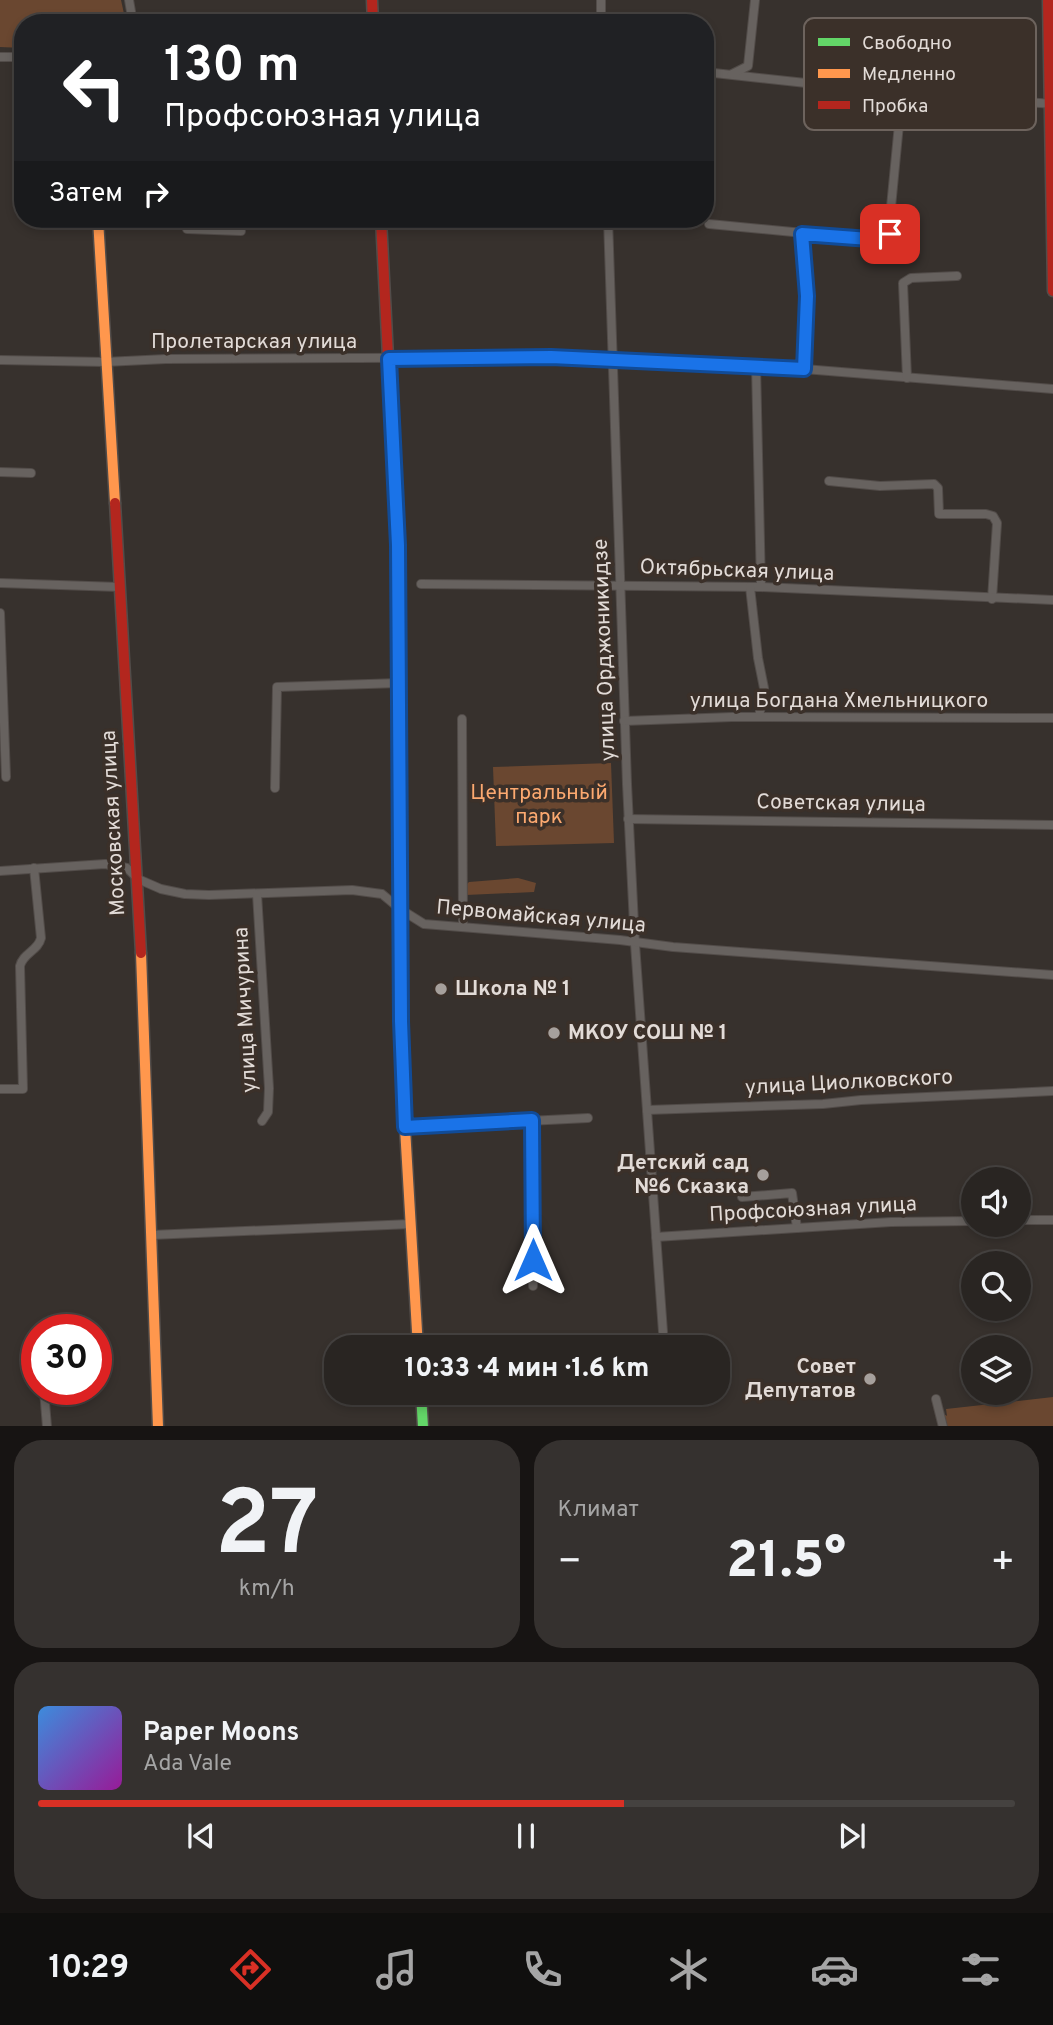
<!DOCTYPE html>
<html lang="ru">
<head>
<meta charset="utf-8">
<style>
	:root { --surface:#292522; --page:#35312f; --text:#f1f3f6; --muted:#a5a5a5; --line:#454240; --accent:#d93025 }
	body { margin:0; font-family:Overpass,sans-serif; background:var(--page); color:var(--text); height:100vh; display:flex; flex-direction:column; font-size:26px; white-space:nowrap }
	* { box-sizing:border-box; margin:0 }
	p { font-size:23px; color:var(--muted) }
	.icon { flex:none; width:38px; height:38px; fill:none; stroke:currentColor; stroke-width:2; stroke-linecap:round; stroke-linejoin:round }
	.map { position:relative; height:1426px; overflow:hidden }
	.drawer { display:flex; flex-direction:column; gap:14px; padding:14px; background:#171413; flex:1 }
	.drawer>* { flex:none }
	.guide { position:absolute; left:14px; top:14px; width:700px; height:214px; border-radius:28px; box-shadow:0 4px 10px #0003,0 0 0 2px var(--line); background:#202124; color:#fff; overflow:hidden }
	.fabs { position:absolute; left:961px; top:1167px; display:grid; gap:14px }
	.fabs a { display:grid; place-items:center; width:70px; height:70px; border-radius:50%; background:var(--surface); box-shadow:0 4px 10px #0003,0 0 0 2px var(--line); font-size:35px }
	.speed { position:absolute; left:21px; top:1314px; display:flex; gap:14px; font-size:35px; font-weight:700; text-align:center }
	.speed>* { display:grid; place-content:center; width:91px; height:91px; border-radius:50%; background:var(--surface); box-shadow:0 4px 10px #0003,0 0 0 2px var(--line); line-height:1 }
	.speed .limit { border:10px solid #d22; background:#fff; color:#111 }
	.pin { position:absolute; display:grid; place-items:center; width:60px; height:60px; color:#fff; margin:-30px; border-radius:14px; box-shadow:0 4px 10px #0006 }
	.me { position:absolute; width:77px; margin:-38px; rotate:0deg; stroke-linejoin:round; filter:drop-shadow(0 0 5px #0008) }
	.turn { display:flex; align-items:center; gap:24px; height:147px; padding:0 35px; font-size:32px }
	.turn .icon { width:91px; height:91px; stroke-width:2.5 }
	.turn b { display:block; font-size:49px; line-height:60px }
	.then { display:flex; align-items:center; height:66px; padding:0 35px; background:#0003; gap:14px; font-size:26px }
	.big { font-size:52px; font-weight:800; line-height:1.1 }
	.drawer .widget { flex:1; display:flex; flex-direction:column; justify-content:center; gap:10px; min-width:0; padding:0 24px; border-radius:28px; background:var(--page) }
	.drawer .dial { align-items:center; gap:0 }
	.dial b { font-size:91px; line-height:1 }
	.song { display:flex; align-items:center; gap:21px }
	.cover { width:84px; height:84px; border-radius:10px; background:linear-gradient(135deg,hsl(210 70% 55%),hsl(300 70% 35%)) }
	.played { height:7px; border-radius:4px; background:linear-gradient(90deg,var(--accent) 60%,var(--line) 60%) }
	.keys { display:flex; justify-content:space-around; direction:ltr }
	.heat { display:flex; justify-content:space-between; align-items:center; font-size:38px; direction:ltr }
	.drawer .tiles { flex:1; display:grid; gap:14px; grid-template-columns:1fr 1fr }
	.widget:last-child { grid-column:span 2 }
	.trip { position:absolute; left:324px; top:1335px; width:406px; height:70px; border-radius:28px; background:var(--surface); box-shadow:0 4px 10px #0003,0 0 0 2px var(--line); font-weight:800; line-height:70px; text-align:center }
	.tabs { display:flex; height:112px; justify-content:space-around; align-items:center; background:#100f0e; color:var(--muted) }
	.tabs .icon { width:49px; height:49px }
	.tabs .current { color:var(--accent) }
	.tabs b { font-size:32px; color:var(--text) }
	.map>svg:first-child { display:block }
</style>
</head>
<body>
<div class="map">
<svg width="1053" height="1427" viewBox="0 0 1053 1427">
	<rect width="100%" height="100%" fill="#37312d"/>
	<g fill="#6a4730">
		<path d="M0 0H121L126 23H23V48L0 47Z"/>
		<path d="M611 763 614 843 496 846 493 767Z"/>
		<path d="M518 878 536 883 534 892 466 895V885L469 882Z"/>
		<path d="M1053 1397V1426H945L941 1412 947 1416 946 1409Z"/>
	</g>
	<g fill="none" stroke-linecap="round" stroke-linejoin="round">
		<defs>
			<g id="street">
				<path d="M129 0 133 23"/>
				<path d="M601 0V23"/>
				<path d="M0 57H23"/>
				<path d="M705 72 889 92 1053 104"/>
				<path d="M732 74 748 66 755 0"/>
				<path d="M187 219V229L241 231"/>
				<path d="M608 219 627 784 635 944 663 1332"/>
				<path d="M709 224 876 240 888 238 902 93"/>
				<path d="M802 234 807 296 804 369"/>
				<path d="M0 360 105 362 166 359 551 357 804 369 1053 389"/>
				<path d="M756 366 761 587"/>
				<path d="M907 378 903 283 911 278 957 276"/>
				<path d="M0 472 31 473"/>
				<path d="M829 481 880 486 934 484 938 488 939 514H986L993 516 997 523 992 599"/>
				<path d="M0 583 119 587"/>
				<path d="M421 584 761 587 1053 600"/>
				<path d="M750 587 758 658 764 688 759 717"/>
				<path d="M0 613 6 777"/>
				<path d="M462 719 463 927"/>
				<path d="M624 721 732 717 1053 718"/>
				<path d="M275 788 277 687 399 683"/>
				<path d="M628 819 1053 825"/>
				<path d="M0 871 105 864 127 868 138 879 161 889 185 894 209 895 352 890 382 894 400 909 424 924 620 940 673 947 1053 975"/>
				<path d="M257 894 269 1088 268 1112 262 1121"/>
				<path d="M0 1089H23L20 966C23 953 38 951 41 938L34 868"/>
				<path d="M647 1110 823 1104 861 1100 1053 1091"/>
				<path d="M532 1120 533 1286"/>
				<path d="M405 1127 588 1118"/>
				<path d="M742 1197 792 1193 797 1228"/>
				<path d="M1018 1220H1053"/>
				<path d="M151 1235 411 1224"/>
				<path d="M656 1237 891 1222 973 1221"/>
				<path d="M66 1330 67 1326"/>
				<path d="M44 1390 47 1427"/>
				<path d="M936 1399 943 1427"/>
			</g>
			<path id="fast" d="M421 1393 423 1427"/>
			<g id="slow">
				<path d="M98 219 115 503"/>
				<path d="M399 668 402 1077 418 1348"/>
				<path d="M141 953 158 1427"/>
			</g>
			<g id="jam">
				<path d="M372 0 373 23"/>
				<path d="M1048 0 1053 291"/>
				<path d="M381 219 398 554 399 668"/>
				<path d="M115 503 141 953"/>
			</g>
		</defs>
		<use href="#street" stroke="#524c49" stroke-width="10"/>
		<use href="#fast" stroke="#524c49" stroke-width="13"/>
		<use href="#slow" stroke="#524c49" stroke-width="13"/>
		<use href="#jam" stroke="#524c49" stroke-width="13"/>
		<use href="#street" stroke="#67625f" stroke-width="8"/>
		<use href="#fast" stroke="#63d668" stroke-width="10"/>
		<use href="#slow" stroke="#ff974d" stroke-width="10"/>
		<use href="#jam" stroke="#b3261e" stroke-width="10"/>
	</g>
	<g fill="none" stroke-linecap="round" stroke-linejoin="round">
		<defs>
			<path id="route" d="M533 1260 532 1120 405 1127 401 1021 398 545 389 359 551 357 804 369 807 296 802 234 883 240 890 234"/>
		</defs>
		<use href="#route" stroke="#114b97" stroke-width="18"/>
		<use href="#route" stroke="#1a73e8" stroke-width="12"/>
	</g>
	<g fill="#a6a09c" stroke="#3b3029" stroke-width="2.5">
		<circle cx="441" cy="989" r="7"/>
		<circle cx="554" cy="1033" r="7"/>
		<circle cx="763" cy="1175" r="7"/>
		<circle cx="870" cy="1379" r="7"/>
	</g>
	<g text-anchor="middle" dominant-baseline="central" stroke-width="7" stroke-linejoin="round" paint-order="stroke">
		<g font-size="21" fill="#e2dbd7" stroke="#3b3029">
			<text x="254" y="342">Пролетарская улица</text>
			<text transform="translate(737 571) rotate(2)">Октябрьская улица</text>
			<text transform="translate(605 650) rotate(-92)">улица Орджоникидзе</text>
			<text x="839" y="701">улица Богдана Хмельницкого</text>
			<text transform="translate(841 804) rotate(1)">Советская улица</text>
			<text transform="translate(114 823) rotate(-93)">Московская улица</text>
			<text transform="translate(541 917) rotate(5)">Первомайская улица</text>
			<text transform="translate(246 1010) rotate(-93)">улица Мичурина</text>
			<text transform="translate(849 1083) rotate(-3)">улица Циолковского</text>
			<text transform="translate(813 1210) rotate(-3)">Профсоюзная улица</text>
		</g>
		<g font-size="21" fill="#fca970" stroke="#3b3029">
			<text x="539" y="793">Центральный<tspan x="539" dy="24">парк</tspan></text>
		</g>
		<g font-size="21" font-weight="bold" fill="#e2dbd7" stroke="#3b3029" text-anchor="start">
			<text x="455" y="989">Школа № 1</text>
			<text x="568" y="1033">МКОУ СОШ № 1</text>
			<text x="749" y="1163" text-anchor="end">Детский сад<tspan x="749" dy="24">№6 Сказка</tspan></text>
			<text x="856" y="1367" text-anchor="end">Совет<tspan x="856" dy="24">Депутатов</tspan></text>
		</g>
	</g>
	<rect x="804" y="18" width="232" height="112" rx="10" fill="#3b3029" stroke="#6d635d" stroke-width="2"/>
	<rect x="818" y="38" width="32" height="8" fill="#63d668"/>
	<rect x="818" y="69" width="32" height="9" fill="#ff974d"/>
	<rect x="818" y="101" width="32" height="8" fill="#b3261e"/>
	<g font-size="19" fill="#e2dbd7">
		<text x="862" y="49">Свободно</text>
		<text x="862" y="80">Медленно</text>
		<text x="862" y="112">Пробка</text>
	</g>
</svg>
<div class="fabs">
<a><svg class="icon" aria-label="sound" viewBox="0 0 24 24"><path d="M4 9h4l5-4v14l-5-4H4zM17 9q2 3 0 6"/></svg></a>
<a><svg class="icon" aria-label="search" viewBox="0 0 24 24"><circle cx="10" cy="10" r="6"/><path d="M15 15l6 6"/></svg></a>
<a><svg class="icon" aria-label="layers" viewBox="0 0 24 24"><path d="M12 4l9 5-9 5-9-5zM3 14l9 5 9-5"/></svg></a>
</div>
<div class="speed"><div class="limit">30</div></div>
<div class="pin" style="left:890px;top:234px;background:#d93025"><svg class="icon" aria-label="arrive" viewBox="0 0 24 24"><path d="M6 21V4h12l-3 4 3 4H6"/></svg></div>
<svg class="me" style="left:533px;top:1260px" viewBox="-20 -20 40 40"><path d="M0-17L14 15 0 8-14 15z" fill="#1a73e8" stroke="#fff" stroke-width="4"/></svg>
<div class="trip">10:33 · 4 мин · 1.6 km</div>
<div class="guide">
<div class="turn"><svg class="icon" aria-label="left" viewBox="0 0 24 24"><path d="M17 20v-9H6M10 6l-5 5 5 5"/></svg><div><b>130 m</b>Профсоюзная улица</div></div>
<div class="then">Затем<svg class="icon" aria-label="right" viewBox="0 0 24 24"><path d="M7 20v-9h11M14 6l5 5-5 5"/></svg></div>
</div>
</div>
<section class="drawer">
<div class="tiles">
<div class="widget dial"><b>27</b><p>km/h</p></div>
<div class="widget"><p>Климат</p>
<div class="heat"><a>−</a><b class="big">21.5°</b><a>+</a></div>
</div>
<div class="widget">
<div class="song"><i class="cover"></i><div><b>Paper Moons</b><p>Ada Vale</p></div></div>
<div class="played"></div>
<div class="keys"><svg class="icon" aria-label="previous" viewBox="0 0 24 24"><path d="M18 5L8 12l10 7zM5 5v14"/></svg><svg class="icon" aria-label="pause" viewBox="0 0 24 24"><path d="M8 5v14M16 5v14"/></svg><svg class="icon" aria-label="next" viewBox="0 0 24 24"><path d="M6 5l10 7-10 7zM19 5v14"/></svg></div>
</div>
</div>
</section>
<nav class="tabs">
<b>10:29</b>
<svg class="icon current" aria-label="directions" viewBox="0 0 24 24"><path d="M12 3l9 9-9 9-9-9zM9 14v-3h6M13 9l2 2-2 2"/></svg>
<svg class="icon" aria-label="music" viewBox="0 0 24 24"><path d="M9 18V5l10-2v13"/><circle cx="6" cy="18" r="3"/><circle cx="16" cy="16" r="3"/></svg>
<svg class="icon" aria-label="phone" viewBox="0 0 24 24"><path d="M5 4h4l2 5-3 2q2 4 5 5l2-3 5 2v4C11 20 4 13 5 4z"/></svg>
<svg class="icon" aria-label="climate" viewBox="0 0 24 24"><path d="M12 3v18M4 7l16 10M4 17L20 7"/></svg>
<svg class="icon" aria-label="car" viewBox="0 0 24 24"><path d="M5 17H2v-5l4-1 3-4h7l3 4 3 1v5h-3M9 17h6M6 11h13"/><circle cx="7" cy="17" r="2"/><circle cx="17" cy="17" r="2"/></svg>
<svg class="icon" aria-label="filters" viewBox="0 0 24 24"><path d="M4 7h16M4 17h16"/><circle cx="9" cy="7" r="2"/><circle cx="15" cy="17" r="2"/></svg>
</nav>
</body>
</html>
